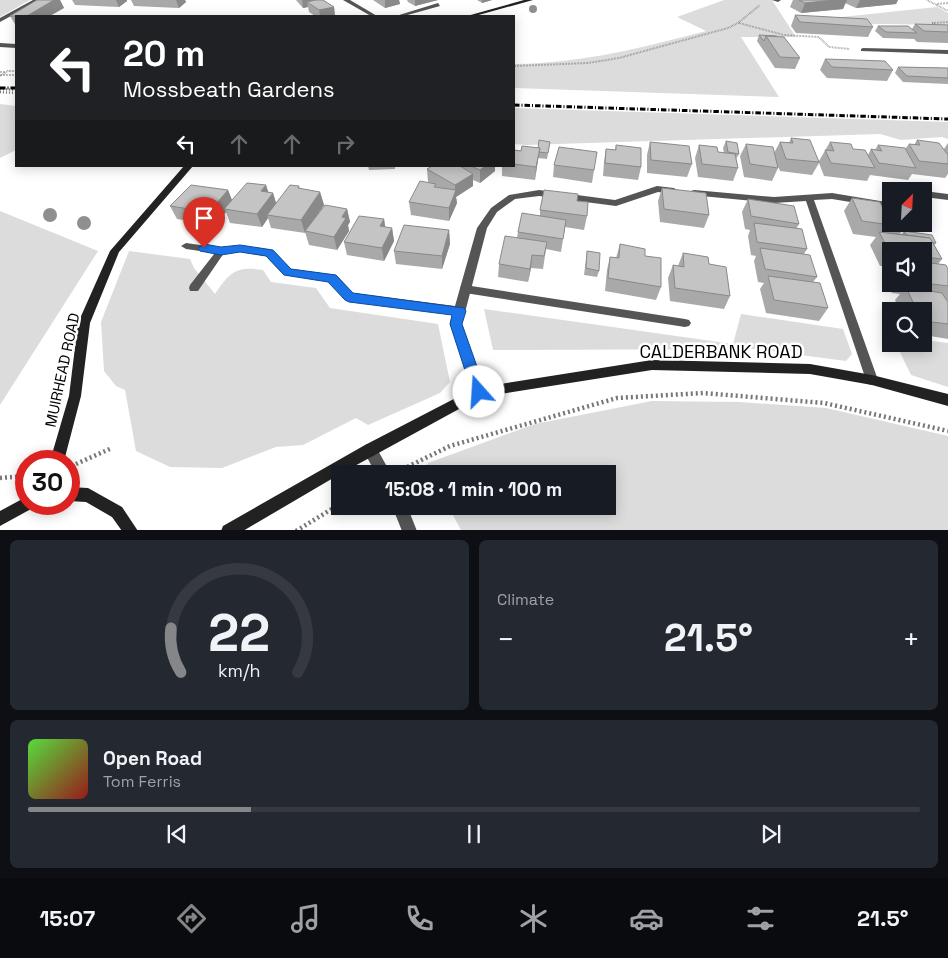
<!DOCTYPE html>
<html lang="en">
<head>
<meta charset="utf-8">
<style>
	:root { --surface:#171b24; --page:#242831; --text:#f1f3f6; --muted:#9ea1a6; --line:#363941; --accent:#858687 }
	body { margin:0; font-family:"Space Grotesk",sans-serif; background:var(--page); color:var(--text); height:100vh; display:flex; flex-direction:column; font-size:19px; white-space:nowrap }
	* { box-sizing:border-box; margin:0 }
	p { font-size:16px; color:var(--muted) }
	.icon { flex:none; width:28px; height:28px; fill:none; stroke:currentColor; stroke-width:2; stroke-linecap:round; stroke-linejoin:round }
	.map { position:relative; height:530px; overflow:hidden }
	.details { display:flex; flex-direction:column; gap:10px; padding:10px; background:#0d0f14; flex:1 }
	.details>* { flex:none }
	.banner { position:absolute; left:15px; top:15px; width:500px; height:152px; border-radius:0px; box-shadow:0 2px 12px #0003; background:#202124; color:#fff; overflow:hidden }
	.needle { width:32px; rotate:24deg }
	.buttons { position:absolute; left:882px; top:182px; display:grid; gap:10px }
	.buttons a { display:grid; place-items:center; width:50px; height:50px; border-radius:0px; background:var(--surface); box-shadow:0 2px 12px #0003; font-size:25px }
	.speed { position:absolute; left:15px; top:450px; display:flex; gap:10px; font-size:25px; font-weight:700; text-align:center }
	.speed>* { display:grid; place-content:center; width:65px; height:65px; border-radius:50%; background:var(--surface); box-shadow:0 2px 12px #0003; line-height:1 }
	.speed .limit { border:8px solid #d22; background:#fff; color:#111 }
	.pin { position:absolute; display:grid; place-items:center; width:42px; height:42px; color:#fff; margin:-51px -21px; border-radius:50% 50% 50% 0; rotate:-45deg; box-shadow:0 0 5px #0007 }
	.pin .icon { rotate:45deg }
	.me { position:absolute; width:55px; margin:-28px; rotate:341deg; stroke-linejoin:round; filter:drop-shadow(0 0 4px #0008) }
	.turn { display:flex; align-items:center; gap:18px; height:105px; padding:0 25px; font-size:22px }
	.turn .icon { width:65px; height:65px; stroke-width:2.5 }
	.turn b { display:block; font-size:35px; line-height:42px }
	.lanes { display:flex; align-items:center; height:48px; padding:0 25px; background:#0003; justify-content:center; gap:25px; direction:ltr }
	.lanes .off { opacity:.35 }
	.big { font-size:38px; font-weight:700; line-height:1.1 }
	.details .card { flex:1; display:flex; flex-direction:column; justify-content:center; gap:8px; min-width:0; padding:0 18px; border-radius:8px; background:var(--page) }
	.details .dial { align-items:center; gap:0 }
	.dial svg { height:130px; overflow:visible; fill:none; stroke:var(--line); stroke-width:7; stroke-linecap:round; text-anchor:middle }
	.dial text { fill:var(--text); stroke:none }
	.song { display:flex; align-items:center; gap:15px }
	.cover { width:60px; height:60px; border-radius:8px; background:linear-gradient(135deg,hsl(110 70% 55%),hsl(0 70% 35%)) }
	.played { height:5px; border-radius:2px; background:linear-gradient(90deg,var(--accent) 25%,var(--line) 25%) }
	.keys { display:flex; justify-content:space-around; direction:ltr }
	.heat { display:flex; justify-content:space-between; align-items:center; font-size:28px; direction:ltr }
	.details .tiles { flex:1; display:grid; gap:10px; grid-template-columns:1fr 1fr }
	.card:last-child { grid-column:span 2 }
	.trip { position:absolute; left:331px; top:465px; width:285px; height:50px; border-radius:0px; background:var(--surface); box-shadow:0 2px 12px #0003; font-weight:700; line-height:50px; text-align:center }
	.dock { display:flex; height:80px; justify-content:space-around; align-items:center; background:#090b0e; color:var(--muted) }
	.dock .icon { width:35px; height:35px }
	.dock .active { color:var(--accent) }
	.dock b { font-size:22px; color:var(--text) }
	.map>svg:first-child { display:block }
</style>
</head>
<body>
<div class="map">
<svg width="948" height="531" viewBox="0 0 948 531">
	<rect width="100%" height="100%" fill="#fff"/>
	<g fill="#dcdcdc">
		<path d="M0 0H30L0 17Z"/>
		<path d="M724 0H772L796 37H741L779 97 514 88V64C584 63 640 48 706 31L677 17Z"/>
		<path d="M937 7 948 13V25L815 23 813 20Z"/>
		<path d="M0 104 16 106V150L0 158Z"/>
		<path d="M514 108 948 122V139L942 137 901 140 880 134 526 145 514 144Z"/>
		<path d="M0 211 98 251 0 405Z"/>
		<path d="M129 251 190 259 194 268 215 294C230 272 236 266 263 270L271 282 316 288 330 308 438 324 450 382 440 393 368 425 356 418 303 445 276 447 222 468 170 467 136 451 125 390 116 386 104 371 101 322Z"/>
		<path d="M484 309 733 344 741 314 843 329 852 354 846 361 754 349 493 350Z"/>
		<path d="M924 340 948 343V387L911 375 896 344H924Z"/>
		<path d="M652 401 739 402 826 408 948 436V530H461L448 506H608V474H422L428 463 535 424Z"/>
	</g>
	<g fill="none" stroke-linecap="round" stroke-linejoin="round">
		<g stroke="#777" stroke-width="2" stroke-dasharray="0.5 1" stroke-linecap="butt">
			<path d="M927 0 948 11"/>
			<path d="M937 4 948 3"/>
			<path d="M739 23 784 35 819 37 829 47 850 49"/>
			<path d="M938 27 933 23 948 22"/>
			<path d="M514 66 588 63 619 58 728 28 738 23 760 5"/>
			<path d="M0 72H5"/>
			<path d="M0 75H16"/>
		</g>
		<g stroke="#777" stroke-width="2.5" stroke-dasharray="1 2" stroke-linecap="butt">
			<path d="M0 89 16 90"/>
			<path d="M0 92 16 93"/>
		</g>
		<g stroke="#777" stroke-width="4.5" stroke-dasharray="2 3" stroke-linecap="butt">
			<path d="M76 464 112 448"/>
			<path d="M403 469 450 446 617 398 703 393 824 403 948 431"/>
			<path d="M0 478 26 476"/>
			<path d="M296 531 340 504"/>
		</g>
		<g fill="#555" fill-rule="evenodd">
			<path d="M221 248 224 249 226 251 224 253 198 291H190L189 288 190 285 218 249Z"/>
			<path d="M465 285 685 319 689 320 691 323 689 326 685 327 465 293 461 292 460 289 461 286Z"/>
		</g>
		<g fill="#555" fill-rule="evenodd">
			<path d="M33 0H40L0 22V18Z"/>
			<path d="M343 0H350L377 16H371Z"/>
			<path d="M772 0H781L778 2Z"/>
			<path d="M438 3 440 6 404 16H396Z"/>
			<path d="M0 43 16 44V48L0 47Z"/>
			<path d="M863 48 948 50V54L861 51V49Z"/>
			<path d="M657 186 674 188 678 191 674 194 658 192 616 206 539 196 515 199 497 212 487 228 462 324 485 392 483 396 479 397 475 396 473 392 450 324 453 314 349 301 345 300 329 281 284 275 266 256 240 252 221 254 186 249 181 246 186 243 221 248 240 246 269 250 272 251 291 269 336 275 352 293 455 306 477 228 491 208 509 195 539 190 615 200Z"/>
			<path d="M694 190 774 197 832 193 886 202 891 200V206L887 208 832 199 814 200 878 380 876 384 872 385 868 384 866 380 806 201 774 203 691 195 690 193 691 191Z"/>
			<path d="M924 191 948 194V200L924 197Z"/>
			<path d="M370 444 375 445 391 474H376L363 450 365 445Z"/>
			<path d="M392 506H407L417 531H402Z"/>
		</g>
		<g fill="#222" fill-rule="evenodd">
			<path d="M524 0H533L475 16H467Z"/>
			<path d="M184 166H193L119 252 90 323 81 396 64 461H50L69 396 78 323 110 251Z"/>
			<path d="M652 360 810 364 872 375 948 394V406L872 385 810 374 652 370 481 397 340 474 243 531H221L223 526 365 445 475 388Z"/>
			<path d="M69 487 88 488 122 507 138 531H122L112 517 86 502 69 501Z"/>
			<path d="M26 497V504H33L31 509 0 526V511Z"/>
		</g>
		<g stroke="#000" stroke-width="3" stroke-dasharray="5.5 2 1 2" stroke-linecap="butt">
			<path d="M0 88H16"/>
			<path d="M514 105 948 119"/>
		</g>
		<path stroke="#777" stroke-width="2" stroke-dasharray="0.5 1" stroke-linecap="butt" d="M0 76 8 71H16"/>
	</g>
	<g fill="#8f8f8f">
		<circle cx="533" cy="9" r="4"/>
		<circle cx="50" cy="215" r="7"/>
		<circle cx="84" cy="223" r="7"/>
	</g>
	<g fill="#a9a9a9" fill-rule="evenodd">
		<path d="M37 0H60L64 8 16 16V26L10 16Z"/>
		<path d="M72 0H127V1L119 7 75 5Z"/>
		<path d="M131 0H185L186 2 179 8 134 6Z"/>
		<path d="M296 0H323L334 7 335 16H315L309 12 308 7 303 8Z"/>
		<path d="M373 0H399L400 4 385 8Z"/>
		<path d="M407 0H438L415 6 408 2Z"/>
		<path d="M477 0H492L482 3Z"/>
		<path d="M793 0H898L896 4 856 8 845 3 843 9 801 13 790 7Z"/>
		<path d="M795 15 873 27 868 37 796 33 791 26Z"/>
		<path d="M915 24 948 25V43L917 42 914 39 883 38 875 31 878 26 912 29Z"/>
		<path d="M759 35 777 36 800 58 795 69 775 68 757 41Z"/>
		<path d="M825 59 893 70 887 81 827 78 820 70Z"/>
		<path d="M898 67 948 68V84L903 82 895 73Z"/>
		<path d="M791 138 819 161 830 142 853 149 868 155 871 149 875 150 878 145 905 149 909 144 914 145 917 140 944 149 948 143V174L945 178 912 174 908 180 870 175 867 181 824 176 819 163 812 175 780 171 777 164 778 168 772 181 744 177 740 156 746 144 774 153 780 142 789 143Z"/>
		<path d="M726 141 739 154 736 159 738 168 733 181 698 177 695 158 699 145 718 152 724 153 723 148Z"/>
		<path d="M550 142 547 159 538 158 535 180 502 176V166H514V150L521 151 538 148Z"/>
		<path d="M650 142 692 164 687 177 647 173V155Z"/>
		<path d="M616 145 641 167 638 180 603 176 604 162 606 149 615 150Z"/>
		<path d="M554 165 594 170 592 183 553 177Z"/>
		<path d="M368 166H395V169L369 170Z"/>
		<path d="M432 166H495V171L480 183 473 180V186L456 197 457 203 449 221 411 215 409 202 430 183 428 182 427 169Z"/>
		<path d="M266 185 268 192 273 193 276 203 299 186 300 189 320 192 324 205 309 226 347 209 350 222 348 225 349 231 337 250 309 245 305 232V233L271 228 268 218 262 227 230 223 226 212 215 225 177 219 170 206 228 190 232 200Z"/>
		<path d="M662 188 709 215 704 228 660 222 658 201Z"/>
		<path d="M852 198 885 212 905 227 900 234 901 235 904 231 936 243 934 245 942 259 938 264 948 269V300L947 301H948V339L924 335V311H900L895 300 900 294 892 293 882 271 886 266H880L870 245 876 237 853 234 844 211ZM891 251H924V284H891Z"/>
		<path d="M748 199 799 224 796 229 807 249 804 254 817 277 813 282 828 308 819 321 766 313 760 289 764 283 758 282 754 261 756 256 751 255 748 236 750 230 745 229 742 212Z"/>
		<path d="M577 201 587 216 584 230 565 227 561 252 546 249 543 269 531 268 528 282 498 277 499 264 517 238 518 232 540 216V210Z"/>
		<path d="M384 219 385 227 392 228 394 241 384 261 347 255 344 242Z"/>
		<path d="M449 230 450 244 442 269 396 264 394 251Z"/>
		<path d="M620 244 645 256 661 287 656 300 605 291 607 270 610 257 616 258Z"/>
		<path d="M587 251 599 271 597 277 584 275Z"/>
		<path d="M683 253 709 264 730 296 724 309 670 301 668 278 673 265 678 266Z"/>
	</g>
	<g fill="#898989">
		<path d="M54 0H60L64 8 50 16H27Z"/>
		<path d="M116 0H127V1L119 7Z"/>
		<path d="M176 0H185L186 2 179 8Z"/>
		<path d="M302 0H318L307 2 308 7 303 8Z"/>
		<path d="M385 0H399L400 4 385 8Z"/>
		<path d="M415 0H438L415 6Z"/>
		<path d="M482 0H492L482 3Z"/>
		<path d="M834 0H847L843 9 801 13 805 3Z"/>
		<path d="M860 0H898L896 4 856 8Z"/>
		<path d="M334 7 335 16H320L319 10Z"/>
		<path d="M540 148 538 160 535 180 536 167Z"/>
		<path d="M485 166H495V171L480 183V170Z"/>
		<path d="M473 174V186L456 197 457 203 449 221V208L455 193V185Z"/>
		<path d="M266 185 270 197 273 193 277 206 267 215 268 218 262 227 257 214 261 191Z"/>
		<path d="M228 190 233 203 224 209 226 212 215 225 209 212Z"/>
		<path d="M320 192 324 205 305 233 301 220Z"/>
		<path d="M347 209 350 222 348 225 349 231 337 250 334 237 342 217Z"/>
		<path d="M384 219 386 232 380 226Z"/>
		<path d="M392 228 394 241 384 261 382 248Z"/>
		<path d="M449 230 450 244 442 269V256Z"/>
		<path d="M532 255 531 268 528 282 530 269Z"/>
	</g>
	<g fill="#c4c4c4" stroke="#898989">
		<path d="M37 0H54L27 16H10Z"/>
		<path d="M316 0H323L334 7 319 10 307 2Z"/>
		<path d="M799 0H834L805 3Z"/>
		<path d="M795 15 867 19 873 27 800 22Z"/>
		<path d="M915 24 948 25V32L924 31Z"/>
		<path d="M878 26H908L917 33 886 32Z"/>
		<path d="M759 35 777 36 778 37 766 36 764 41Z"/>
		<path d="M766 36 784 37 800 58 780 57Z"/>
		<path d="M825 59 885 61 893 70 832 67Z"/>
		<path d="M898 67 948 68V78L907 76Z"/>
		<path d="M791 138 810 140 819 162 786 159 780 142 793 143Z"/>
		<path d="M539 140 550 142 548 153 539 152 540 148H538Z"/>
		<path d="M917 140 939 143 948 155V164L919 161 909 144 920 145Z"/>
		<path d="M726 141 737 143 739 154 728 152Z"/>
		<path d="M650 142 689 146 692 164 651 160Z"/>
		<path d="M830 142 851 144 853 149 865 150 875 168 831 163 825 150 834 151Z"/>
		<path d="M746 144 773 147 778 168 750 164Z"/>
		<path d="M616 145 641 148V167L605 163 606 149 616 150Z"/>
		<path d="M699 145 717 147 718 152 735 154 738 168 702 164Z"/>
		<path d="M878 145 905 148 916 168 879 163 871 149 882 151Z"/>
		<path d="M522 146 540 148 536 167 514 164V150L521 151Z"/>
		<path d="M559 147 597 152 594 170 554 165Z"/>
		<path d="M432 166H460L473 174 455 185 427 169Z"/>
		<path d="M471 166H485L480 170Z"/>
		<path d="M420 181 436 184 434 187 456 190 449 208 409 202Z"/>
		<path d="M247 183 266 185 261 191 273 193 257 214 224 209Z"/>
		<path d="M191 185 228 190 209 212 170 206Z"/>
		<path d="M290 185 299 186 298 188 320 192 301 220 267 215Z"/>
		<path d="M662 188 706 193 709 215 664 209Z"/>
		<path d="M544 190 578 194 577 201 588 202 587 216 540 210Z"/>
		<path d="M852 198 880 202 885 212 891 213V224H903L905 227 862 221Z"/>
		<path d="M748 199 794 206 799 224 751 216Z"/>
		<path d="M325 205 347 209 342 217 346 218 334 237 305 231Z"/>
		<path d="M522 213 566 220 563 239 518 232Z"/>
		<path d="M359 216 384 219 380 226 392 228 382 248 344 242Z"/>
		<path d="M754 223 802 229 807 249 757 242Z"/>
		<path d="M404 225 449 230 442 256 394 251Z"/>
		<path d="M904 231 932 235 936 243H932L930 238 906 235Z"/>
		<path d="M879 232 930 238 942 259 924 257V251H891V253L890 252Z"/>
		<path d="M505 236 547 242 544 256 532 255 530 269 499 264Z"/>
		<path d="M620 244 645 249V256L661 258V287L608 278 610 257 619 258Z"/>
		<path d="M760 248 810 255 817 277 765 269Z"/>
		<path d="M587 251 600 253 599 271 586 268Z"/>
		<path d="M683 253 708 257 709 264 726 267 730 296 675 288 673 265 684 267Z"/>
		<path d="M924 262 946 265 948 269V286L924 283Z"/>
		<path d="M768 276 820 283 828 308 774 300Z"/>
		<path d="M906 287 942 293 947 301H948V324L924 321V311H917Z"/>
	</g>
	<path fill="#1a73e8" stroke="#114b97" d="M204 244 221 247 240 245 273 250 291 269 336 275 353 293 464 308 466 311 462 324 486 392 484 396 479 398 474 396 472 392 450 324 452 315 349 302 345 300 328 282 284 275 266 256 240 252 221 255 200 251 198 248Z"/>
	<g text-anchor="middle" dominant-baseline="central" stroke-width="5" stroke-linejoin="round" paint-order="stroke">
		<g font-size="15" fill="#000" stroke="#fff">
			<text transform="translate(62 370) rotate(-78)">MUIRHEAD ROAD</text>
		</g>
		<g font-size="18" fill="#000" stroke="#fff">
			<text x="721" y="351">CALDERBANK ROAD</text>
		</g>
	</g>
</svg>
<div class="buttons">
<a><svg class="needle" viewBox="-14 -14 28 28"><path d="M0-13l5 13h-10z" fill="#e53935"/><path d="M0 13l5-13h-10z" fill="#9ea1a6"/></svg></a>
<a><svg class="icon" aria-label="sound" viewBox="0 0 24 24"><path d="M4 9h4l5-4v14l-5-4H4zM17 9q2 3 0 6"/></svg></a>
<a><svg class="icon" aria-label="search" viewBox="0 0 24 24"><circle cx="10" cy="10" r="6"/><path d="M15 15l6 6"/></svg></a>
</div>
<div class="speed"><div class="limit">30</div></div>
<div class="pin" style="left:204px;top:248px;background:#d93025"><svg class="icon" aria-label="arrive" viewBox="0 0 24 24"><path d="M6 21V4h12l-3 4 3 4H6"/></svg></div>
<svg class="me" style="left:479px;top:392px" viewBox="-20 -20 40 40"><circle r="19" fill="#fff"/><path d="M0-13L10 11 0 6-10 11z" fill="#1a73e8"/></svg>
<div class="trip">15:08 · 1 min · 100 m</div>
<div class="banner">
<div class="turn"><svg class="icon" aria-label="left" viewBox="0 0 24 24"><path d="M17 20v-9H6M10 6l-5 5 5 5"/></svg><div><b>20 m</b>Mossbeath Gardens</div></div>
<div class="lanes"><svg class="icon" aria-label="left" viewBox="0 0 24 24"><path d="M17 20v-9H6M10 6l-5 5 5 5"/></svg><svg class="icon off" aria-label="ahead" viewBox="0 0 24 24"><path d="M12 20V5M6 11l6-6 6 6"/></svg><svg class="icon off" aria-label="ahead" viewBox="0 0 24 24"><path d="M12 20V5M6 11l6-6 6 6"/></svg><svg class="icon off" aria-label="right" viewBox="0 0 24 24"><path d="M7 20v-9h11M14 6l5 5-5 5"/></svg></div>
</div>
</div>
<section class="details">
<div class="tiles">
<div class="card dial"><svg viewBox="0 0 100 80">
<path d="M14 69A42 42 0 1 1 86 69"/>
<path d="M14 69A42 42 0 0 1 8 42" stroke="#858687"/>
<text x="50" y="56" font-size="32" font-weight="700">22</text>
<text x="50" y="72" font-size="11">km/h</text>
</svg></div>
<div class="card"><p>Climate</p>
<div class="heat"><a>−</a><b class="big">21.5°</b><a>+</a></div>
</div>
<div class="card">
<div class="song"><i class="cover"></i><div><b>Open Road</b><p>Tom Ferris</p></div></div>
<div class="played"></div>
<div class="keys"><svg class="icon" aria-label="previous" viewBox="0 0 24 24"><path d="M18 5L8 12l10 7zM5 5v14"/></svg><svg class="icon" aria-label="pause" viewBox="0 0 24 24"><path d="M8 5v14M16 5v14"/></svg><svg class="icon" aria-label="next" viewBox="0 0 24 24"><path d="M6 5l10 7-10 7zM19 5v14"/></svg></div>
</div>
</div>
</section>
<nav class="dock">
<b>15:07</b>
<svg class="icon active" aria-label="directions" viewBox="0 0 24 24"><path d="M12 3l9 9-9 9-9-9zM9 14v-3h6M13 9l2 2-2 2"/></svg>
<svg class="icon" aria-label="music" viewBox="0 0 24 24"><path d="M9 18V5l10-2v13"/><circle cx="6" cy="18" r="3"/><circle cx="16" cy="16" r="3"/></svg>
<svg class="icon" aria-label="phone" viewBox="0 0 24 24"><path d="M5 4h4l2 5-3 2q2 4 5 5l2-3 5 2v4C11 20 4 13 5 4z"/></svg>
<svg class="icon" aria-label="climate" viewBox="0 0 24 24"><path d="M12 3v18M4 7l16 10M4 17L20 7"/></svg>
<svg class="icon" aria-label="car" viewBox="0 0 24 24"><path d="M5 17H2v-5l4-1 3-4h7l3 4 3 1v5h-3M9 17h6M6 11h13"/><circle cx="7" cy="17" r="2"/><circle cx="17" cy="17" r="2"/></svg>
<svg class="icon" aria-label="filters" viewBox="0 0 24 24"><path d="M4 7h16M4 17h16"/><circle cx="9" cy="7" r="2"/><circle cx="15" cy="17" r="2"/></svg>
<b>21.5°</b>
</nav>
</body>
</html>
